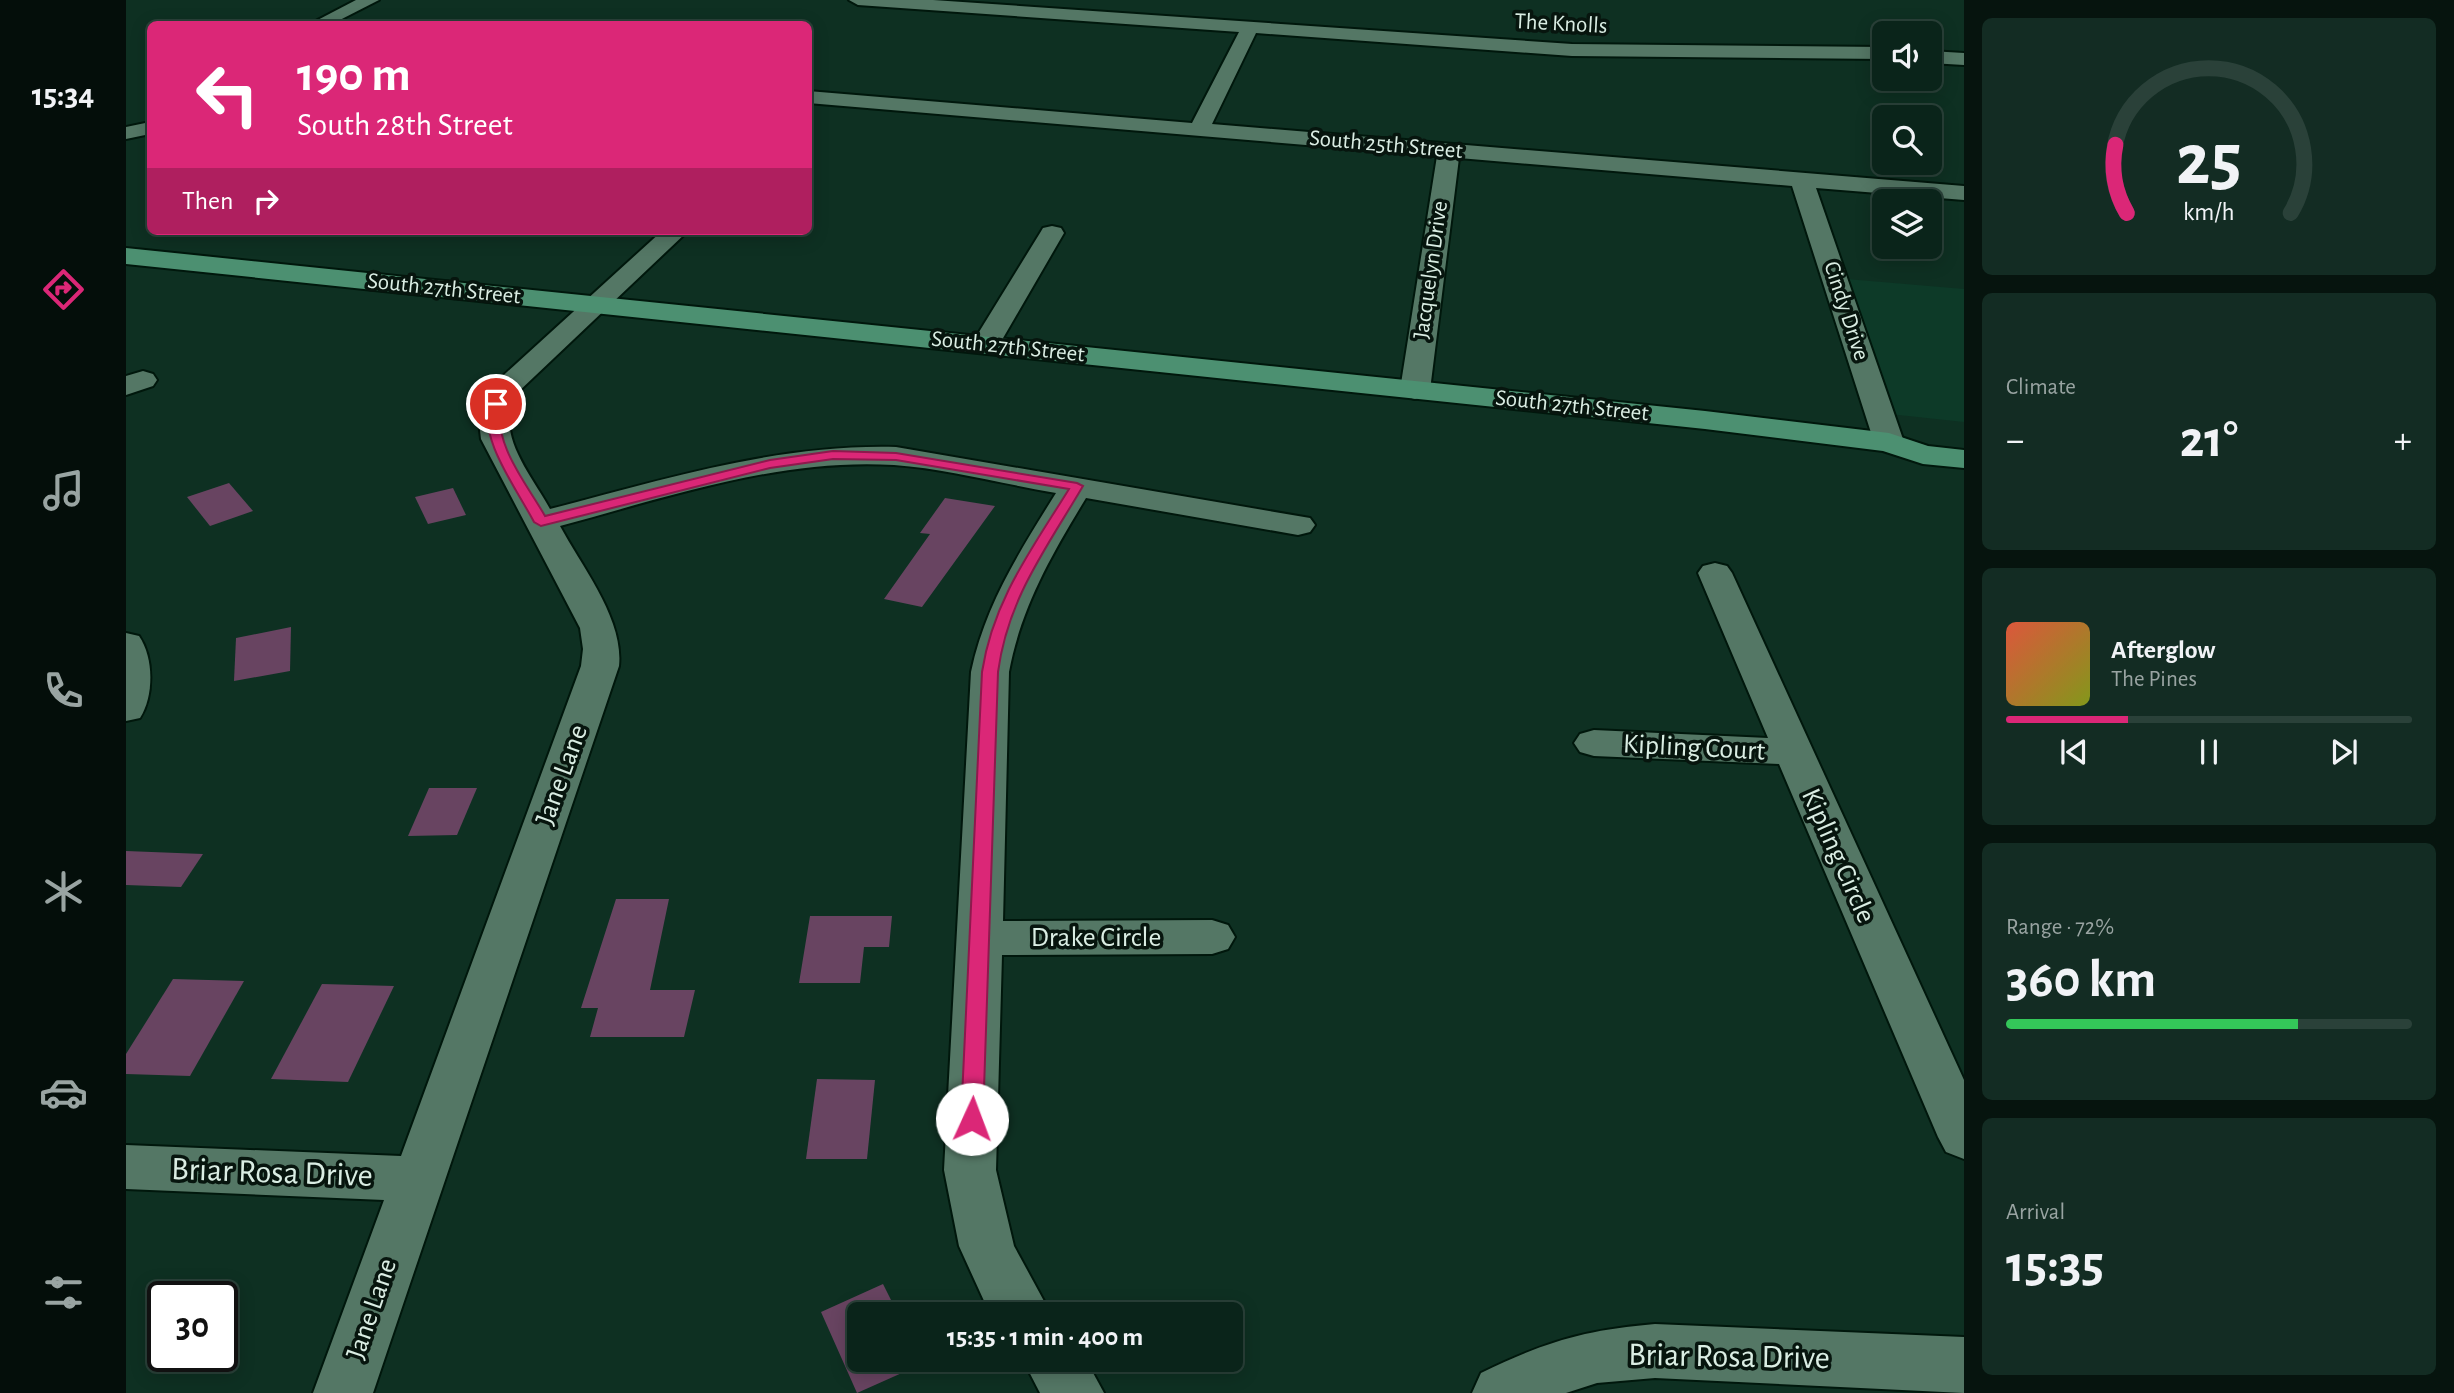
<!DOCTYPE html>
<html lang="en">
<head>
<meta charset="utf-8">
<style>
	:root { --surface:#0a241a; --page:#132c23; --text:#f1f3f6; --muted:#99a4a2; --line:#2a4139; --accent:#db2777 }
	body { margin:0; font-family:"Alegreya Sans",sans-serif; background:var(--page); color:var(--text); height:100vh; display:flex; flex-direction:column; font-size:26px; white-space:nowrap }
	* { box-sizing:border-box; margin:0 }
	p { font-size:23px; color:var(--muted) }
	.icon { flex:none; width:38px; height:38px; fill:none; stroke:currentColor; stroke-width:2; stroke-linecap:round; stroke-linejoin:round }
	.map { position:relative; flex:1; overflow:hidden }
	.panel { display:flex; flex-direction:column; gap:18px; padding:18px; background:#06140e; width:490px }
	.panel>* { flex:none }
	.guide { position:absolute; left:21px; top:21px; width:665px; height:214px; border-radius:10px; box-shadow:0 4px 18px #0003,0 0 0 2px var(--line); background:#db2777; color:#fff; overflow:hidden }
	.fabs { position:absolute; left:1746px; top:21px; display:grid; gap:14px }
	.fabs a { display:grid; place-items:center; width:70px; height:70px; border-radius:10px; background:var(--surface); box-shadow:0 4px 18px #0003,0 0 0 2px var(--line); font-size:35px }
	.speed { position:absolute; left:21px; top:1281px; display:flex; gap:14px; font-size:35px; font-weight:700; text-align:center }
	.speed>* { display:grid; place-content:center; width:91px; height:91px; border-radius:50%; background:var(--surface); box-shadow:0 4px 18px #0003,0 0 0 2px var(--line); line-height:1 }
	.speed .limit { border:4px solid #111; border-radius:10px; background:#fff; color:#111 }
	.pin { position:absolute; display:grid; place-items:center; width:60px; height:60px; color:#fff; margin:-30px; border:4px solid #fff; border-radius:50%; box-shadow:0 2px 7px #0007 }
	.me { position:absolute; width:77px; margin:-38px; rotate:2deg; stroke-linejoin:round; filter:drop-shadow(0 0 5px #0008) }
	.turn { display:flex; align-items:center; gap:24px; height:147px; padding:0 35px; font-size:32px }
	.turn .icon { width:91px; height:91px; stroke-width:2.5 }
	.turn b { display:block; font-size:49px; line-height:60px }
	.then { display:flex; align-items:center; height:66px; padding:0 35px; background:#0003; gap:14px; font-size:26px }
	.big { font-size:52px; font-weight:700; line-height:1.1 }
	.panel .card { flex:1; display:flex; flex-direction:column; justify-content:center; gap:10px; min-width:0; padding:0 24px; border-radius:10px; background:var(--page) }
	.panel .dial { align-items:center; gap:0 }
	.dial svg { height:182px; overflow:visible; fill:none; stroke:var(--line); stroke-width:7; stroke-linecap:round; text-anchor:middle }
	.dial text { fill:var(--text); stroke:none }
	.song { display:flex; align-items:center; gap:21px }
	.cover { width:84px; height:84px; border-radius:10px; background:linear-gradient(135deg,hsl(10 70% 55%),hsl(70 70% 35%)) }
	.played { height:7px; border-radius:4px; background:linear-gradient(90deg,var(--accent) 30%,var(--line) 30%) }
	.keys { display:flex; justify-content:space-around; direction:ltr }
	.heat { display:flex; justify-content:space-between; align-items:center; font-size:38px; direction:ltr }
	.charge { height:10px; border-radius:5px; background:linear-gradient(90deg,#34c759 72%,var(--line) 0) }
	.trip { position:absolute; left:721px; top:1302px; width:396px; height:70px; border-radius:10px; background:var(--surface); box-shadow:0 4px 18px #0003,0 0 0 2px var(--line); font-weight:700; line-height:70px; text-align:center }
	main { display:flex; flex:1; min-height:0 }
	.menu { display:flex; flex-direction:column; width:126px; justify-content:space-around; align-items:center; background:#040e0a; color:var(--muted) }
	.menu .icon { width:49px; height:49px }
	.menu .on { color:var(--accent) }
	.menu b { font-size:32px; color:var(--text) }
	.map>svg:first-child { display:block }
</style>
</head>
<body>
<main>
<nav class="menu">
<b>15:34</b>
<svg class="icon on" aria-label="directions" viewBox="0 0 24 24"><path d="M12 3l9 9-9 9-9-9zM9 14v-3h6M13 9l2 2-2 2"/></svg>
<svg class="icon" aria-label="music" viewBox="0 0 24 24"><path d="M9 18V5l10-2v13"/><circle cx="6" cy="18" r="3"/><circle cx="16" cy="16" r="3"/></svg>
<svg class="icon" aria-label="phone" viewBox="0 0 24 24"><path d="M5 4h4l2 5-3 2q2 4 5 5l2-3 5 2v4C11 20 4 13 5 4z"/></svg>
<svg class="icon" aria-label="climate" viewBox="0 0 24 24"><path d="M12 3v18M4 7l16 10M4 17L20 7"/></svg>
<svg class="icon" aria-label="car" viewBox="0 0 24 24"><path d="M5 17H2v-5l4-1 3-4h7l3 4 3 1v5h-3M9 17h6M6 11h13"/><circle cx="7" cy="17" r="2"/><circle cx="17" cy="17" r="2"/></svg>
<svg class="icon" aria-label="filters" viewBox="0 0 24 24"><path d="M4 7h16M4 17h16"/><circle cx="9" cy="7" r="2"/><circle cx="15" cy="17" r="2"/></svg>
</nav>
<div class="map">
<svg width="1838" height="1393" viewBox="0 0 1838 1393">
	<rect width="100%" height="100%" fill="#0e3022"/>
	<path fill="#0d3a28" d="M1709 278 1838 289V422L1754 413Z"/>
	<g fill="#684461">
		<path d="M103 483 127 511 84 526 61 497Z"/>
		<path d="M327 488 340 515 302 524 289 497Z"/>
		<path d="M819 498 869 506 796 607 758 599 804 534 794 533Z"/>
		<path d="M165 627 164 671 108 681 110 638Z"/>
		<path d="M303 788H351L331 835 282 836Z"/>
		<path d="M0 851 77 854 55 887 0 885Z"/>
		<path d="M490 899H543L524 990H569L558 1037H464L472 1008H455Z"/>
		<path d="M684 916H766L763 947H738L734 983H673Z"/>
		<path d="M47 979 118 981 64 1076 0 1074V1054Z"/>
		<path d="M196 984 268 986 222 1082 145 1079Z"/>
		<path d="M691 1079 749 1080 741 1159H680Z"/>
		<path d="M757 1284 772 1314H733V1360H795L796 1364 731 1393 695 1312Z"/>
	</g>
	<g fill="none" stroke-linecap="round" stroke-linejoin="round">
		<defs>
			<g id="minor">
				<path d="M230 0H253L206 24H184Z"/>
				<path d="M723 0H807L1446 44 1759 47V59L1446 56 1130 33 1086 124 1838 186V200L1690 188 1778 442 1774 449 1763 451 1752 449 1748 442 1666 186 1333 158 1304 390 1299 396 1289 399 1279 396 1274 390 1311 156 682 103V91L1066 123 1113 32 732 5Z"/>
				<path d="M1804 51 1838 53V65L1804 63Z"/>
				<path d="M24 122V134L0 139V127Z"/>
				<path d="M926 226 935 228 938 233 873 345 869 351H849L845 345 914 233 917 228Z"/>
				<path d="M536 231H562L390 394C368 434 405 474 424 509 539 479 650 444 770 447L1184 518 1189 525 1184 532 1172 535 960 498C926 554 895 607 883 672L877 921 1086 920 1102 925 1109 937 1102 949 1086 954 876 955 870 1170 888 1246 925 1314H864L833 1246 818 1170 845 672C859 605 894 551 930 493 877 484 822 469 768 465 654 458 542 497 434 526 456 567 498 619 493 666L247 1393H187L258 1200 0 1189V1145L275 1156 455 666 457 649 454 628 355 439 352 413 369 383Z"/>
				<path d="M17 371 27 374 31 380 27 386 0 395V376Z"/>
				<path d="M1589 563 1601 566 1606 573 1838 1080V1159L1820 1152 1812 1137 1653 764 1468 756 1454 752 1448 743 1454 734 1468 730 1642 738 1572 573 1577 566Z"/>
				<path d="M0 633 13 636C28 658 28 696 14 718L0 721Z"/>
				<path d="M1529 1324 1838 1337V1393L1529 1378 1471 1383 1440 1393H1346L1355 1373C1419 1342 1458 1330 1529 1324Z"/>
				<path d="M897 1360H960L978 1393H914Z"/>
			</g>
			<path id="major" d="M0 248 1579 411 1763 433 1802 446 1838 450V468L1797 464 1757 451 1579 429 0 264Z"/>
		</defs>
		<use href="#minor" stroke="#00170c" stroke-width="4"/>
		<use href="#major" stroke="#00170c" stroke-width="4"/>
		<use href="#minor" fill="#547765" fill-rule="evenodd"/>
		<use href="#major" fill="#4c9071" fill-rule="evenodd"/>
	</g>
	<path fill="#db2777" stroke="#8e194d" stroke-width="2" d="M365 401 376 404C365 442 401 484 419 516L644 460 707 451 770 453 951 483 957 486C920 549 882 598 872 672L857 1119 854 1125 846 1127 839 1125 835 1119 856 672C867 600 906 549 943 489L770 460 707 459 644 468 415 526 408 522C392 491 349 434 365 401Z"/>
	<g text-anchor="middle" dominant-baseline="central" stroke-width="7" stroke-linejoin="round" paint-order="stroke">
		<g font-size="23" fill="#daede3" stroke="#07150e">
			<text transform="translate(1435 24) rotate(3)">The Knolls</text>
			<text transform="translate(1260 145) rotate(5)">South 25th Street</text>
			<text transform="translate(1305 270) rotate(-82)">Jacquelyn Drive</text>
			<text transform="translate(318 289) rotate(6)">South 27th Street</text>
			<text transform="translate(1720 311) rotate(72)">Cindy Drive</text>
			<text transform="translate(882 347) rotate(6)">South 27th Street</text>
			<text transform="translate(1446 406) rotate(6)">South 27th Street</text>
		</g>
		<g font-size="28" fill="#daede3" stroke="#07150e">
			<text transform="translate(1568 748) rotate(3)">Kipling Court</text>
			<text transform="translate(436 775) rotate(-70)">Jane Lane</text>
			<text transform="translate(1712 856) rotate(66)">Kipling Circle</text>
			<text x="970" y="938">Drake Circle</text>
			<text transform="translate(246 1309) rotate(-71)">Jane Lane</text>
		</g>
		<g font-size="33" fill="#daede3" stroke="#07150e">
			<text transform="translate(146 1173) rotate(2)">Briar Rosa Drive</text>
			<text transform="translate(1603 1357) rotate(1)">Briar Rosa Drive</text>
		</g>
	</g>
</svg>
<div class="fabs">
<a><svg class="icon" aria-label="sound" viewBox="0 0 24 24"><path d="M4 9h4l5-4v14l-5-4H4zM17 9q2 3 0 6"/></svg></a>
<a><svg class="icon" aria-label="search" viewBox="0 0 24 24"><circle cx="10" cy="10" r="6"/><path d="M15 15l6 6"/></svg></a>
<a><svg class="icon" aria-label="layers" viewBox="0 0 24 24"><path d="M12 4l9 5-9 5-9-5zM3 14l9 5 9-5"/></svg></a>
</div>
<div class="speed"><div class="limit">30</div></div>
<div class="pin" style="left:370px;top:404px;background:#d93025"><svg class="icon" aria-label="arrive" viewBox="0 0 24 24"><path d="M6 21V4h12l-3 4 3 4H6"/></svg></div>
<svg class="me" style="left:846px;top:1119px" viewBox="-20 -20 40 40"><circle r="19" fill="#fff"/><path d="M0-13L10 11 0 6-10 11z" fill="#db2777"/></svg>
<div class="trip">15:35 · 1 min · 400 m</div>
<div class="guide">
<div class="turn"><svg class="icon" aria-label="left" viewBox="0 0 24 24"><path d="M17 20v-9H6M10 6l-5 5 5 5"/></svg><div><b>190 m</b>South 28th Street</div></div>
<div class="then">Then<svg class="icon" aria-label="right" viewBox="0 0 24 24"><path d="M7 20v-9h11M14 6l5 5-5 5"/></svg></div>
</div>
</div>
<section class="panel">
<div class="card dial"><svg viewBox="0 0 100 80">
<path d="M14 69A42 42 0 1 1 86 69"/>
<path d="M14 69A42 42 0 0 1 9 39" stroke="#db2777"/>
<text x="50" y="56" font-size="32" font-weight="700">25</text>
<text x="50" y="72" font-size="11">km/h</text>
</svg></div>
<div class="card"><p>Climate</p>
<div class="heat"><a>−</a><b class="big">21°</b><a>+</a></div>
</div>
<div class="card">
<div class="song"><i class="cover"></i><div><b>Afterglow</b><p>The Pines</p></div></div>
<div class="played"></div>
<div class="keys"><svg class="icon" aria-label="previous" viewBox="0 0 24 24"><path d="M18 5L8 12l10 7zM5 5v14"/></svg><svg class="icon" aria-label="pause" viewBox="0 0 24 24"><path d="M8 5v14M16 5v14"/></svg><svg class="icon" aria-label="next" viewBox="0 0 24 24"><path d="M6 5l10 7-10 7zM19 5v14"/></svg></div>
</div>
<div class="card"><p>Range · 72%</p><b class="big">360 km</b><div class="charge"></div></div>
<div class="card"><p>Arrival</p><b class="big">15:35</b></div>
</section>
</main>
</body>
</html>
